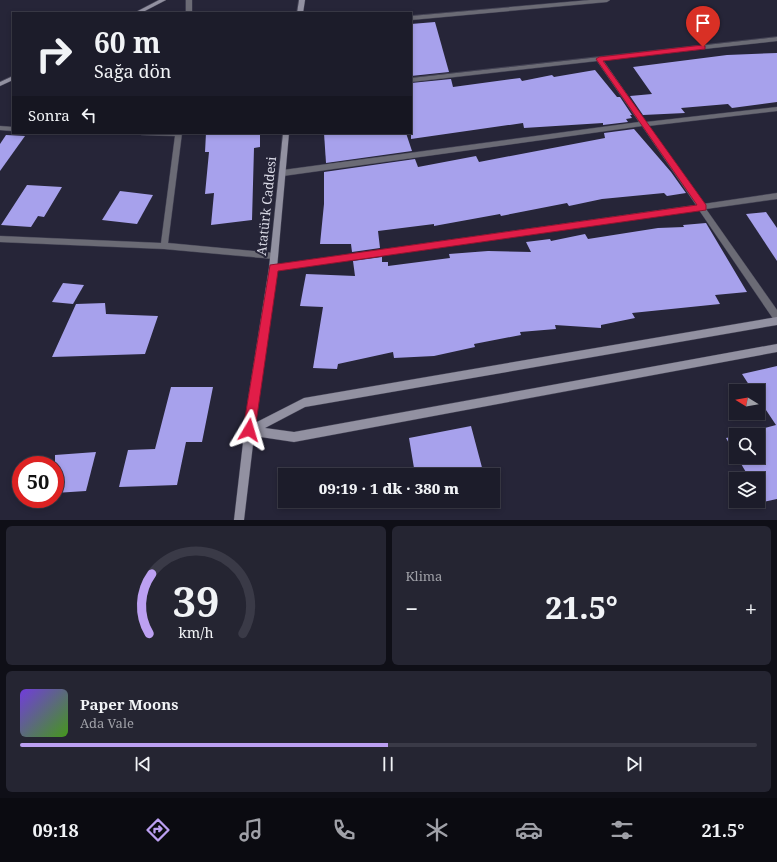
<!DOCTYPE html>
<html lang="tr">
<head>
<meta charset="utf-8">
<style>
	:root { --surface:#1c1c2a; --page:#252532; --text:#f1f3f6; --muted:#a0a1a8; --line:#3a3a47; --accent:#bca0f2 }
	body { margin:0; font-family:"Noto Serif",serif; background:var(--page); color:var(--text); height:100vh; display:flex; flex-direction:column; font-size:15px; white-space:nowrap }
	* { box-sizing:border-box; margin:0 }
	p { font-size:13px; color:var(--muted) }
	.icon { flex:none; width:22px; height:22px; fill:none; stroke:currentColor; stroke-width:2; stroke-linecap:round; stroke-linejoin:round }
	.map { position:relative; height:520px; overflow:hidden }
	.details { display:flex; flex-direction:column; gap:6px; padding:6px; background:#0f0f17; flex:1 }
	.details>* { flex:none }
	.top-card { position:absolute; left:12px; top:12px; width:400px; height:122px; border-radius:0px; box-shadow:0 2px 6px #0003,0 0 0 1px var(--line); background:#1c1c2a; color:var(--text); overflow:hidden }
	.needle { width:26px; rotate:281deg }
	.controls { position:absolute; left:729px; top:384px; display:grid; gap:8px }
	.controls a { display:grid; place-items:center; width:36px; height:36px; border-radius:0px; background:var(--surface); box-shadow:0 2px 6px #0003,0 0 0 1px var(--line); font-size:20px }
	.speed { position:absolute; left:12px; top:456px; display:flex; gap:8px; font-size:20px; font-weight:700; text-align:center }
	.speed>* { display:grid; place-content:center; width:52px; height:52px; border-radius:50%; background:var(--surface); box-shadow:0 2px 6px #0003,0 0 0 1px var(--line); line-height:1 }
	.speed .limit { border:6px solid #d22; background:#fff; color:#111 }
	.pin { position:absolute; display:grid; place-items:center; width:34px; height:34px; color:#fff; margin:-41px -17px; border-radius:50% 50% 50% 0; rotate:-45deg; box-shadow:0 0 4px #0007 }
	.pin .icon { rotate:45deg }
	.me { position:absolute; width:44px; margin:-22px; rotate:7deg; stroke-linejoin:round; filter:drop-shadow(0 0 3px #0008) }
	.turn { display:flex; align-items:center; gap:14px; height:84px; padding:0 16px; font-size:18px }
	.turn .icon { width:52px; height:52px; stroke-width:2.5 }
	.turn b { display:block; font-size:28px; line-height:34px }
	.then { display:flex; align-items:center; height:38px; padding:0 16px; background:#0003; gap:8px; font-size:15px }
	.big { font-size:30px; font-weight:800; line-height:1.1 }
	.details .widget { flex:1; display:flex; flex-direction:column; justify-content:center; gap:6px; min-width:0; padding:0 14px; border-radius:6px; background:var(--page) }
	.details .dial { align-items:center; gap:0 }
	.dial svg { height:104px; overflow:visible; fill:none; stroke:var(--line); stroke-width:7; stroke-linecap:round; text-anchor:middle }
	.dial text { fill:var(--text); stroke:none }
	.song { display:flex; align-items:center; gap:12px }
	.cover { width:48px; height:48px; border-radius:6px; background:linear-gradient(135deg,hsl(260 70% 55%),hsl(100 70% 35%)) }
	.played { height:4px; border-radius:2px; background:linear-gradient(90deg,var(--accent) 50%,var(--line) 50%) }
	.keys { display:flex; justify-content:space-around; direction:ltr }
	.heat { display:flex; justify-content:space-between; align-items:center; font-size:22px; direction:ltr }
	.details .tiles { flex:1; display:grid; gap:6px; grid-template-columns:1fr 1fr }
	.widget:last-child { grid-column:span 2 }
	.trip { position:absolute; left:278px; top:468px; width:222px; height:40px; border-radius:0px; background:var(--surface); box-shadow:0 2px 6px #0003,0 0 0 1px var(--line); font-weight:800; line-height:40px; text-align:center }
	.dock { display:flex; height:64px; justify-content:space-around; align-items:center; background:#0b0b11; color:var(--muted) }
	.dock .icon { width:28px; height:28px }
	.dock .on { color:var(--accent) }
	.dock b { font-size:18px; color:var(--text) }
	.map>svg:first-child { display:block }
</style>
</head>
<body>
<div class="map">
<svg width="777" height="520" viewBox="0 0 777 520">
	<rect width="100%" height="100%" fill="#262538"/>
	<g fill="#a7a1ec">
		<path d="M435 22 449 72 411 76V24Z"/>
		<path d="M777 53V102L732 108 728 104 681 108 685 113 643 115 630 96 652 94 633 67 727 55Z"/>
		<path d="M595 70 617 97H620L632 115H630L632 118 626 119 628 122 603 125V123L524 128 523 123 411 139V83L451 79 453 87 520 78 522 81 552 75 554 77Z"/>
		<path d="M634 129 671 172 686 193 667 196 664 193 602 199 569 206 567 203 501 216 500 214 434 226V224L378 231 380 248 352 252 351 244H320L324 204V172L415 159 418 167 476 156 479 162 605 138 604 133Z"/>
		<path d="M206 133H260V147L254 148 252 220 211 225 214 193 205 194 209 152H205Z"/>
		<path d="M324 133H406L412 151 326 163Z"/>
		<path d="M6 135 25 136 0 171V144Z"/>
		<path d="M27 185 62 187 44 217 38 216 31 227 1 225Z"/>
		<path d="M120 191 153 195 137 224 102 220Z"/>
		<path d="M766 212 777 228V261L746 214Z"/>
		<path d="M706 223 747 292 715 295 720 304 632 313 635 318 601 325V328L555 325 556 329 520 332 521 335 474 344 475 347 434 356 394 358 393 352 338 364 337 369 313 368 323 307 300 306 306 274 355 276 353 261 382 257V262H388V266L450 258 449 254 488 251 531 252 526 242 550 239 551 241 585 234 588 239 658 228 684 227 683 225Z"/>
		<path d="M63 283 84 285 73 304 52 302Z"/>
		<path d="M105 303 106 314 158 316 145 354 52 357 76 304Z"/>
		<path d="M777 366V499L763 502 758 493V479H750L737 457H758V435H738L776 425 758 398V391H753L742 374Z"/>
		<path d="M171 387H213L202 442H186L177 485 119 487 128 450 155 449Z"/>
		<path d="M471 426 484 475H444L442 470 415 474 409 438Z"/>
		<path d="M736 436V456L726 438Z"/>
		<path d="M96 452 86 491 55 493V455Z"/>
	</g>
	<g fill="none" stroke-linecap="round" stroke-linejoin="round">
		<defs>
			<g id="street">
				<rect x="186" y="0" width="6" height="13"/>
				<path d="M590 0H610L607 2 411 20V16Z"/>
				<path d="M777 37V41L603 60 646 122 777 107V111L648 126 703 204 777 193V199L706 209 777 310V321L774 320 699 210 273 271 270 270 269 268 270 266 273 265 696 205 642 126 283 176 279 173 283 170 639 122 597 61 411 82V78Z"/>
				<path d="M0 126 13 127V131L0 130Z"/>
				<path d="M139 133H182L168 243 274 253 277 254 278 256 277 258 274 259 164 249 0 242V236L161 243 175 136 142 135Z"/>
			</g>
			<g id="secondary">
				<path d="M159 0H166L141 13H134Z"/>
				<path d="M299 0H305L303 13H297Z"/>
				<path d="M13 76V80L0 86V82Z"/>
				<path d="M283 133H289L277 268 255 423 304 398 777 317V325L305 407 265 428 294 432 777 344V352L294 442 254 436 244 520H234L248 400 269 268Z"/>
			</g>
		</defs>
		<use href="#street" stroke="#434254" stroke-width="1"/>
		<use href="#secondary" stroke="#434254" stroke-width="1"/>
		<use href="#street" fill="#6b6b75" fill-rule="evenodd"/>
		<use href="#secondary" fill="#9291a1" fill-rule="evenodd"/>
	</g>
	<path fill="#e11d48" stroke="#92132f" d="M703 45 705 46V49L603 61 706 205V210L278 271 255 430 253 434 249 436 245 434 243 430 270 265 697 205 596 59 599 57Z"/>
	<g text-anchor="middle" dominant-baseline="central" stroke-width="4" stroke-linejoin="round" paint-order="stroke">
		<g font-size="13" fill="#dadae6" stroke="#262538">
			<text transform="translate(266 206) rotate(-84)">Atatürk Caddesi</text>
		</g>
	</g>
</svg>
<div class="controls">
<a><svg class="needle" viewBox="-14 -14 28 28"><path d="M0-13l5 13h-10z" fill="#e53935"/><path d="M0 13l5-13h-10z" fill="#a0a1a8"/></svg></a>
<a><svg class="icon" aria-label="search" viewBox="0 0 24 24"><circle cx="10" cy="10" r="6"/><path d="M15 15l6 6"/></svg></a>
<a><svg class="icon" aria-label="layers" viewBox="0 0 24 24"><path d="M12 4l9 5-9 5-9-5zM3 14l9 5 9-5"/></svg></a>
</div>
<div class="speed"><div class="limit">50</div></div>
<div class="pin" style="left:703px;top:47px;background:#d93025"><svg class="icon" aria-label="arrive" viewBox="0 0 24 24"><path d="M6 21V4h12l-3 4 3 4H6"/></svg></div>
<svg class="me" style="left:249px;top:430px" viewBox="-20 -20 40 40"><path d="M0-17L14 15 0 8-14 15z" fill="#e11d48" stroke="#fff" stroke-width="4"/></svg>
<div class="trip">09:19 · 1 dk · 380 m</div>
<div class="top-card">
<div class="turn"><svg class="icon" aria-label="right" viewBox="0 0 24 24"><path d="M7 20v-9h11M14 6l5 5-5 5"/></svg><div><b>60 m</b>Sağa dön</div></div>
<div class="then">Sonra<svg class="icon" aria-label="left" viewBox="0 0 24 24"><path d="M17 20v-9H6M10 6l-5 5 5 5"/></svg></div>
</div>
</div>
<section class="details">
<div class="tiles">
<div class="widget dial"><svg viewBox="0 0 100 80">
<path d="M14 69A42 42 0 1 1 86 69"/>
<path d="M14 69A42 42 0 0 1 16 23" stroke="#bca0f2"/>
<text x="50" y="56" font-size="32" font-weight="700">39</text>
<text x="50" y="72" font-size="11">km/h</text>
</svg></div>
<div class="widget"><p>Klima</p>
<div class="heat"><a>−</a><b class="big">21.5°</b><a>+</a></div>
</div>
<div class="widget">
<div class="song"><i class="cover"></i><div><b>Paper Moons</b><p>Ada Vale</p></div></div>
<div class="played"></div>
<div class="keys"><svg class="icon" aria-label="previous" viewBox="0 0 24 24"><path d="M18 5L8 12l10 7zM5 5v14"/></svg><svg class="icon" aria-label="pause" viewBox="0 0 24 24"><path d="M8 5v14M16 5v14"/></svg><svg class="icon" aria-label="next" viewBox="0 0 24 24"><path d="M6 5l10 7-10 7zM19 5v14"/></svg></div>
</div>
</div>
</section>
<nav class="dock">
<b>09:18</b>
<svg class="icon on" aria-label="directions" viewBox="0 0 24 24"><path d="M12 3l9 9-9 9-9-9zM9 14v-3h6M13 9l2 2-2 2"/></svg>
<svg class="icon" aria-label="music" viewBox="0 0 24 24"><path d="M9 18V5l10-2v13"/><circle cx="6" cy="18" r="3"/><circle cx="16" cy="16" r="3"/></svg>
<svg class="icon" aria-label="phone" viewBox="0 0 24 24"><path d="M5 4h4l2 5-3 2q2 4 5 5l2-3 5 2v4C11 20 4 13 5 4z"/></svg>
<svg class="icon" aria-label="climate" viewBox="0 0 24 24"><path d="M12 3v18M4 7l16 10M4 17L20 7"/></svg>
<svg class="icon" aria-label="car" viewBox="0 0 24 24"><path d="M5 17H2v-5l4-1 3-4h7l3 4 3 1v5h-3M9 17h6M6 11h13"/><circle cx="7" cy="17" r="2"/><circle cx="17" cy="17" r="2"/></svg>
<svg class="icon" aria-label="filters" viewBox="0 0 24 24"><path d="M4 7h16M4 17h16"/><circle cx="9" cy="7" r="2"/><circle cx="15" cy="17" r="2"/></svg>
<b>21.5°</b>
</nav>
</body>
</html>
